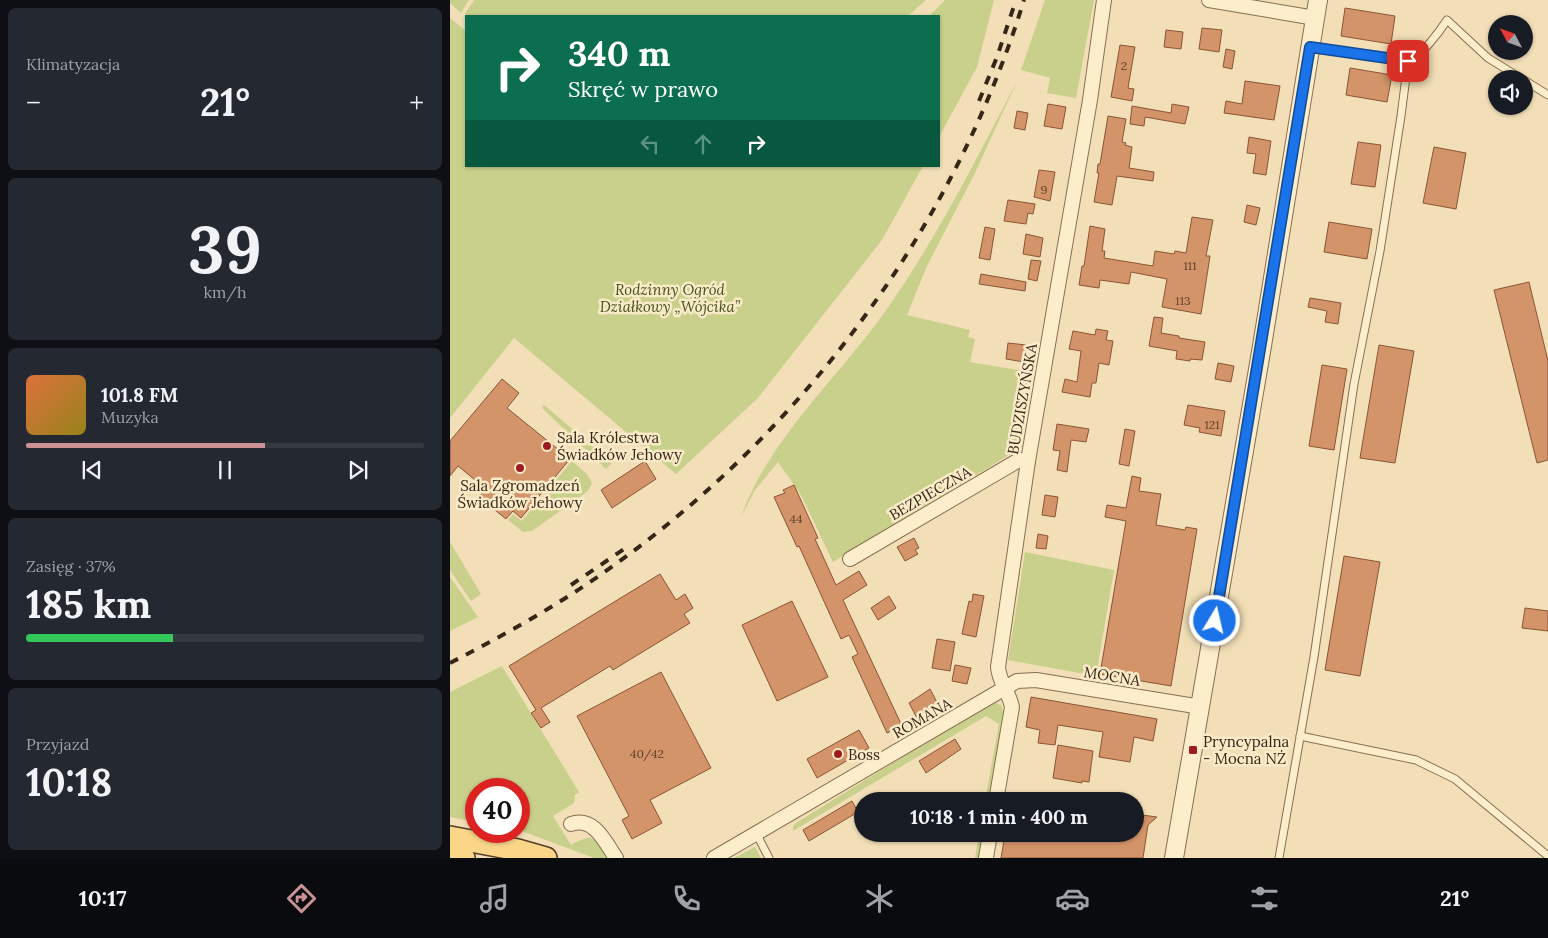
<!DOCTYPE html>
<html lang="pl">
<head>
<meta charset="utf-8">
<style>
	:root { --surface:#171b24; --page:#242831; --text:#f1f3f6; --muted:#9ea1a6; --line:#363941; --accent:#cb9295 }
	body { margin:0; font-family:Lora,serif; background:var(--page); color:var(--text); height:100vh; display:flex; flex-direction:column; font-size:19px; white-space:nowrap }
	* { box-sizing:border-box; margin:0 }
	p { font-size:16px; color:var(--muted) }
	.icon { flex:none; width:28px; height:28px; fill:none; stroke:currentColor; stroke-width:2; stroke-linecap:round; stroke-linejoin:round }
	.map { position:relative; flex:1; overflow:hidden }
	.side { display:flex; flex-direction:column; gap:8px; padding:8px; background:#0d0f14; width:450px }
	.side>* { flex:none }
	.hud { position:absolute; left:15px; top:15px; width:475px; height:152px; border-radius:0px; box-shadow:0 1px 4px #0004; background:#0b6e4f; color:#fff; overflow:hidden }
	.needle { width:32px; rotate:311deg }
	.controls { position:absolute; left:1038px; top:15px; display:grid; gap:10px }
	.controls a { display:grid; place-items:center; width:45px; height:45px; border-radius:50%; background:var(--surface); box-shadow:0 1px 4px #0004; font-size:25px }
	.speed { position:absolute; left:15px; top:778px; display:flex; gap:10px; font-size:25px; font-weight:700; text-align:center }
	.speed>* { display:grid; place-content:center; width:65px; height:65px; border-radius:50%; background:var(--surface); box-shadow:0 1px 4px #0004; line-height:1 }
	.speed .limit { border:8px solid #d22; background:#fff; color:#111 }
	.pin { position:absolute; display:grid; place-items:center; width:42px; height:42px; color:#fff; margin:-21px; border-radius:10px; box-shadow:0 2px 8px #0006 }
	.me { position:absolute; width:55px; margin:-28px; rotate:9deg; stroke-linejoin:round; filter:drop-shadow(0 0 4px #0008) }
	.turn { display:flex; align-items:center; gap:18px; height:105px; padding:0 20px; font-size:22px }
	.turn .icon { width:65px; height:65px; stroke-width:2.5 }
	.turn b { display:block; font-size:35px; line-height:42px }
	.lanes { display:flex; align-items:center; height:48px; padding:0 20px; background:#0003; justify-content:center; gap:25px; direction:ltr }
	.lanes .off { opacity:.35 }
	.big { font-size:38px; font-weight:700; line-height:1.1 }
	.side .card { flex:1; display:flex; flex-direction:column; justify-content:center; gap:8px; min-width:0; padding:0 18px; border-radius:8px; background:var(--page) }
	.side .dial { align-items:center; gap:0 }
	.dial b { font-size:65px; line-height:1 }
	.song { display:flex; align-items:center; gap:15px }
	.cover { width:60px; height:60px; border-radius:8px; background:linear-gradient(135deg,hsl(20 70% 55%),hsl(50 70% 35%)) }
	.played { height:5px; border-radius:2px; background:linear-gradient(90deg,var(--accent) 60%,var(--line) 60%) }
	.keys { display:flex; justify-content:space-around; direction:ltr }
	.heat { display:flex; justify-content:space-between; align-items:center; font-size:28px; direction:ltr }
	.charge { height:8px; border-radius:4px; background:linear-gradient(90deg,#34c759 37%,var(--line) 0) }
	.trip { position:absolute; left:404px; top:792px; width:290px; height:50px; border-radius:25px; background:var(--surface); box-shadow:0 1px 4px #0004; font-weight:700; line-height:50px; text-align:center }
	.tabs { display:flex; height:80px; justify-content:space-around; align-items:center; background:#090b0e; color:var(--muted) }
	.tabs .icon { width:35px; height:35px }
	.tabs .current { color:var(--accent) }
	.tabs b { font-size:22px; color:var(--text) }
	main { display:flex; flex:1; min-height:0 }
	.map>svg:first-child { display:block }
</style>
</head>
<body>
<main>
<section class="side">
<div class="card"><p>Klimatyzacja</p>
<div class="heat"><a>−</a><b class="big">21°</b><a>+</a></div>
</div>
<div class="card dial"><b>39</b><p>km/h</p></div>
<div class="card">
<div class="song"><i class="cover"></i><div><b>101.8 FM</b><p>Muzyka</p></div></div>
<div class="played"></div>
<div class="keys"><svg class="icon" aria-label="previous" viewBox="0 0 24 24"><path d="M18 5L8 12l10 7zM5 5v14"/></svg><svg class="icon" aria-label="pause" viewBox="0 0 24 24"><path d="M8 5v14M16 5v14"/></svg><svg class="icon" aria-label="next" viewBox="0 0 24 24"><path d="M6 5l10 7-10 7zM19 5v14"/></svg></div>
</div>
<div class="card"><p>Zasięg · 37%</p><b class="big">185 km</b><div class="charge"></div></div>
<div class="card"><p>Przyjazd</p><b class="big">10:18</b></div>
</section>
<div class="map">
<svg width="1098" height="858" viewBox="0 0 1098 858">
	<rect width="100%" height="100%" fill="#f2dfb7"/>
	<g fill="#c9d08b">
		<path d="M0 0H19L11 13 0 3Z"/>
		<path d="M24 0H476L458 16H18L15 14Z"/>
		<path d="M495 0H544L527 67 489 137V16H479Z"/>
		<path d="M595 0H644L626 98 597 93 600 78 571 70Z"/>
		<path d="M0 18 16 31V166H473L432 240 307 399 226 474 64 338 0 418Z"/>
		<path d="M568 79 525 173 477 266 457 315 520 330 518 337 525 339 520 362 580 372 567 450 383 562 351 495 328 462 305 490 291 517C319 439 386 380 434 313 486 240 527 158 568 79Z"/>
		<path d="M94 405 162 463 156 469 92 408Z"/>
		<path d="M122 461 137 474 142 483 138 491 82 531 73 532 58 520 63 514 72 521Z"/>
		<path d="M0 542 31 594 21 601 0 570Z"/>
		<path d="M575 552 664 570 646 676 558 660Z"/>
		<path d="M0 577 28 617 0 631Z"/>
		<path d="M52 666 129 792 124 796 125 798 124 803 103 816 121 845C144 832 146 838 161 858H144L69 830V789H26V822L0 817V692Z"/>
		<path d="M546 703 551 705 554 716 540 801H535L549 724 536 716 343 831V826L346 823 536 705Z"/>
		<path d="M529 834H534L530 858H525Z"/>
		<path d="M305 847 311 858H284Z"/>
	</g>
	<g fill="#d49469" stroke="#8a5535">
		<path d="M895 8 945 16 941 44 891 36Z"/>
		<path d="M752 28 772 30 769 52 749 49Z"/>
		<path d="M716 30 733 32 731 49 714 47Z"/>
		<path d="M670 45 685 47 678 88 684 89 682 101 661 97Z"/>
		<path d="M776 49 785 51 782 69 773 67Z"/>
		<path d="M900 68 942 75 937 102 896 95Z"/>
		<path d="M795 81 830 86 824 120 774 113 776 101 792 104Z"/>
		<path d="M598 104 616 107 612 129 594 126Z"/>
		<path d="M722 104 739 107 735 124 695 117 694 126 680 124 682 106 721 113Z"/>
		<path d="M567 111 578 113 575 130 564 128Z"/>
		<path d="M658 116 676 119 672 142 676 143 675 145 682 147 679 168 704 172 703 181 667 176 662 205 644 202 649 173H647L648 164H650Z"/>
		<path d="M799 137 821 141 816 175 803 173 806 154 797 153Z"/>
		<path d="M908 142 931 145 925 187 901 184Z"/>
		<path d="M984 147 1016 153 1006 209 973 203Z"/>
		<path d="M589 170 605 172 600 201 584 197Z"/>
		<path d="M558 200 585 204 583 214 578 213 576 224 554 221Z"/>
		<path d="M797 205 810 208 806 225 794 222Z"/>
		<path d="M742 217 763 220 756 256H760L751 314 712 307 717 279 681 272 679 284 650 280 649 288 629 285 632 266H634L640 226 655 229 652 251H655L654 258 703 266 705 251 724 254 725 251 736 253Z"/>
		<path d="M879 222 922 229 917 259 874 252Z"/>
		<path d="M535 227 545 229 540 260 529 258Z"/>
		<path d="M576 234 593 238 590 257 573 254Z"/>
		<path d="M581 260 591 261 587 281 578 279Z"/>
		<path d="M531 274 576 282 575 291 529 284Z"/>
		<path d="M1079 282 1098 361V460L1087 463 1044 290Z"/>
		<path d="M860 298 891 303 888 324 875 322 877 311 858 307Z"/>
		<path d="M704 317 713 318 711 333 729 336V338L755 342 752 360 740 359V361L726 359 727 351 699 346Z"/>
		<path d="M646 329 658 331 656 340 663 341 659 365 649 363 646 383H642L640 397 612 392 615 379 627 382 631 351 619 349 623 331 645 335Z"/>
		<path d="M558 343 576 345 574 362 556 359Z"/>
		<path d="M929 345 964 351 945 463 910 458Z"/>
		<path d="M768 363 784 366 781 382 765 379Z"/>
		<path d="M872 365 897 369 884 450 859 446Z"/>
		<path d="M52 379 69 393 57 408 120 459 71 518 63 511 56 519 29 497 36 489 8 466 0 476V441Z"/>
		<path d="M738 405 775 411 771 436 749 432 750 428 734 425Z"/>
		<path d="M607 424 639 429 636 442 621 440 617 472 607 470 610 451 603 450Z"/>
		<path d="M675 429 685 431 679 466 669 464Z"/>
		<path d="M195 461 206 479 162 508 151 490Z"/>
		<path d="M682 476 691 478 689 491 711 494 706 525 735 530 736 527 747 529 721 686 650 674 676 521 655 517 657 505 676 508Z"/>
		<path d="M344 485 368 538 365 539 386 585 409 571 417 585 393 600 452 726 437 733 402 657 408 654 399 635 391 639 349 546 347 547 324 497 335 493 333 490Z"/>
		<path d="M595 495 608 497 605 517 592 515Z"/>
		<path d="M588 534 598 536 596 549 586 548Z"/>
		<path d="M464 538 469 548 465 550 468 554 455 561 447 547Z"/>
		<path d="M894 556 930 562 910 676 875 670Z"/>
		<path d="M210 574 226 600 235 594 243 608 234 614 240 623 163 670 160 666 91 708 100 722 91 728 81 713 86 710 59 666Z"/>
		<path d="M523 594 534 596 526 637 512 634 519 601 522 602Z"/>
		<path d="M439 596 446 608 428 620 421 608Z"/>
		<path d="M342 601 378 677 327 701 292 625Z"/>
		<path d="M1075 608 1098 611V631L1072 628Z"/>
		<path d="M487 639 505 642 500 671 482 668Z"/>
		<path d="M505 665 521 668 517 684 502 681Z"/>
		<path d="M211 672 261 768 200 800 212 823 182 839 172 820 179 816 127 716Z"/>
		<path d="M480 689 491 710 469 722 459 703Z"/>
		<path d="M581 697 707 719 703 741 684 737 680 762 649 757 653 732 608 725 605 745 588 743 590 730 576 727Z"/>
		<path d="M409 730 419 748 367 778 357 759Z"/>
		<path d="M505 739 511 749 476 773 469 761Z"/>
		<path d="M608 745 643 751 639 782 632 781V783L603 778Z"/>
		<path d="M402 801 408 812 359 841 353 830Z"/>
		<path d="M685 814 707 817 698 825 693 858H551L555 834H685Z"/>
	</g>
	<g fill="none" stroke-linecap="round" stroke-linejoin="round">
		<defs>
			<g id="service">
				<path d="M958 61C970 58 990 31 997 20L1038 58 1072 79"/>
				<path d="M1074 80 1098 95"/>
				<path d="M850 736 966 760 1005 779 1098 856"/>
				<path d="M306 833 319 858"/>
				<path d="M829 858 864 657 904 384 930 251 951 116 958 61 861 47"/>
			</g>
			<g id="minor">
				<path d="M759 0 865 18"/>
				<path d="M400 559 569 460 578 461"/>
				<path d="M546 801 562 707C559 692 549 682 548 667L578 461 640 100 654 0"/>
				<path d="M121 824C144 816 155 842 166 858"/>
				<path d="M264 858 567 681 586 680 751 707"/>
				<path d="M536 858 540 834"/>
			</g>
			<path id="tertiary" d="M724 858 812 346 868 0"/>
			<g id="primary">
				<path d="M0 837 68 850 96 858"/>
				<path d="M0 855 14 858"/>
			</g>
		</defs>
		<use href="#service" stroke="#896e52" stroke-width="9"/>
		<use href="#minor" stroke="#896e52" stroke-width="16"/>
		<use href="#tertiary" stroke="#896e52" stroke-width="20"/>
		<use href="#primary" stroke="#553c27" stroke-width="24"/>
		<use href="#service" stroke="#fcedcb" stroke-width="7"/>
		<use href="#minor" stroke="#fcedcb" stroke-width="14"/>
		<use href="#tertiary" stroke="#fcedcb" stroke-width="18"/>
		<use href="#primary" stroke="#fbd689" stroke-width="21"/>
		<g stroke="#362618" stroke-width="4" stroke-dasharray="9 9" stroke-linecap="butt">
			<path d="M529 101 547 57 566 0"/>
			<path d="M121 585 177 547"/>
			<path d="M0 663C56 634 112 603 163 566 356 428 504 227 574 0"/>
		</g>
	</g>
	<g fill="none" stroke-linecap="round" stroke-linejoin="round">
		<defs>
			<path id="route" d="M765 621 860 47 958 61"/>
		</defs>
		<use href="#route" stroke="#114b97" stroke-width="12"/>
		<use href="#route" stroke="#1a73e8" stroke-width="9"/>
	</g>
	<g fill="#9d1c1f" stroke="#f9eac8" stroke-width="2">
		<circle cx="97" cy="446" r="5"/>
		<circle cx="70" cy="468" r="5"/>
		<rect x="738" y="745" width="10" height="10" rx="2.5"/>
		<circle cx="388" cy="754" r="5"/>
	</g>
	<g text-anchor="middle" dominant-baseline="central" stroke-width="5" stroke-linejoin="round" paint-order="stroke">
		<g font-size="12" fill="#5e422c">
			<text x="674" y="65">2</text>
			<text x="594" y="189">9</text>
			<text x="740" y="265">111</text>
			<text x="733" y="300">113</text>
			<text x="762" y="424">121</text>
			<text x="346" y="518">44</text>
			<text x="197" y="753">40/42</text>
		</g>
		<g font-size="15" font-style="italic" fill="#47541d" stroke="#f9eac8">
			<text x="220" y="289">Rodzinny Ogród<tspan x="220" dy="17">Działkowy „Wójcika”</tspan></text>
		</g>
		<g font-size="15" fill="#362618" stroke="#f9eac8">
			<text transform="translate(572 399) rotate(-80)">BUDZISZYŃSKA</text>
			<text transform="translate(480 493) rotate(-30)">BEZPIECZNA</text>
			<text transform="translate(662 676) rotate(9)">MOCNA</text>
			<text transform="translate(472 718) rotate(-30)">ROMANA</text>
		</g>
		<g font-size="15" fill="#362618" stroke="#f9eac8" text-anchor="start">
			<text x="107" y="437">Sala Królestwa<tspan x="107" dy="17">Świadków Jehowy</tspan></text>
			<text x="70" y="485" text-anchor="middle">Sala Zgromadzeń<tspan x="70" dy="17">Świadków Jehowy</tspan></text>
			<text x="753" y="741">Pryncypalna<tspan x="753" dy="17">- Mocna NŻ</tspan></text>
			<text x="398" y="754">Boss</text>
		</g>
	</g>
</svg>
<div class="controls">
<a><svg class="needle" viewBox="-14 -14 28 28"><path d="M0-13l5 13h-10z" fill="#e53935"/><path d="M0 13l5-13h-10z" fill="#9ea1a6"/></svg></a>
<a><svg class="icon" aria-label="sound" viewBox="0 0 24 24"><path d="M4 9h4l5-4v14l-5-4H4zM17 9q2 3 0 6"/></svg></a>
</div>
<div class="speed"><div class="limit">40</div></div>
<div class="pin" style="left:958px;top:61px;background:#d93025"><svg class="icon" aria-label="arrive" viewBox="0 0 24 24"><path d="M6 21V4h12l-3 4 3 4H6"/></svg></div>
<svg class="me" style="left:765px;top:621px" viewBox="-20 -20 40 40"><circle r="17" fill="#1a73e8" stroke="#fff" stroke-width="3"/><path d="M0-11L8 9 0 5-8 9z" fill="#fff"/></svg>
<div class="trip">10:18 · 1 min · 400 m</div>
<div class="hud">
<div class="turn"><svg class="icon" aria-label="right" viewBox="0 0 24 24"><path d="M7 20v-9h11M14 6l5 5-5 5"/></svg><div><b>340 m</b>Skręć w prawo</div></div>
<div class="lanes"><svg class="icon off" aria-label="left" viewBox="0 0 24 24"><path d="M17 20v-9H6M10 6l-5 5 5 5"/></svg><svg class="icon off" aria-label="ahead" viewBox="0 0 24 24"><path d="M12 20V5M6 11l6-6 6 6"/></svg><svg class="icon" aria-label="right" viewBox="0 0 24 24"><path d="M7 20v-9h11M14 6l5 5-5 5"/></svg></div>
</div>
</div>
</main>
<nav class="tabs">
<b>10:17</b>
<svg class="icon current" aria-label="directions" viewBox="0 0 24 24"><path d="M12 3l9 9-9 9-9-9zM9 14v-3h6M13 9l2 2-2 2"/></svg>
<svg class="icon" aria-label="music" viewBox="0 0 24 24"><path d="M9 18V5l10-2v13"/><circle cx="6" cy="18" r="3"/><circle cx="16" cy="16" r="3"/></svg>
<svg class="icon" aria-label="phone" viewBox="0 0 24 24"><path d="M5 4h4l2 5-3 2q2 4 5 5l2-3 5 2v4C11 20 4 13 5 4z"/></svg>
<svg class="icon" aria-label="climate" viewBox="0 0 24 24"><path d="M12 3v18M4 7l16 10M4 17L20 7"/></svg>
<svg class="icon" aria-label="car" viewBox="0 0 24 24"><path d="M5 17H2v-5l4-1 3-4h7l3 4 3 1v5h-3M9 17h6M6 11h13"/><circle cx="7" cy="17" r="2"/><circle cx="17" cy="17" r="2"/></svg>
<svg class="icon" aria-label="filters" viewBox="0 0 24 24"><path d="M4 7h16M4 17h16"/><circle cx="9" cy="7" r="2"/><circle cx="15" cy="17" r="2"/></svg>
<b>21°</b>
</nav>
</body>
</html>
